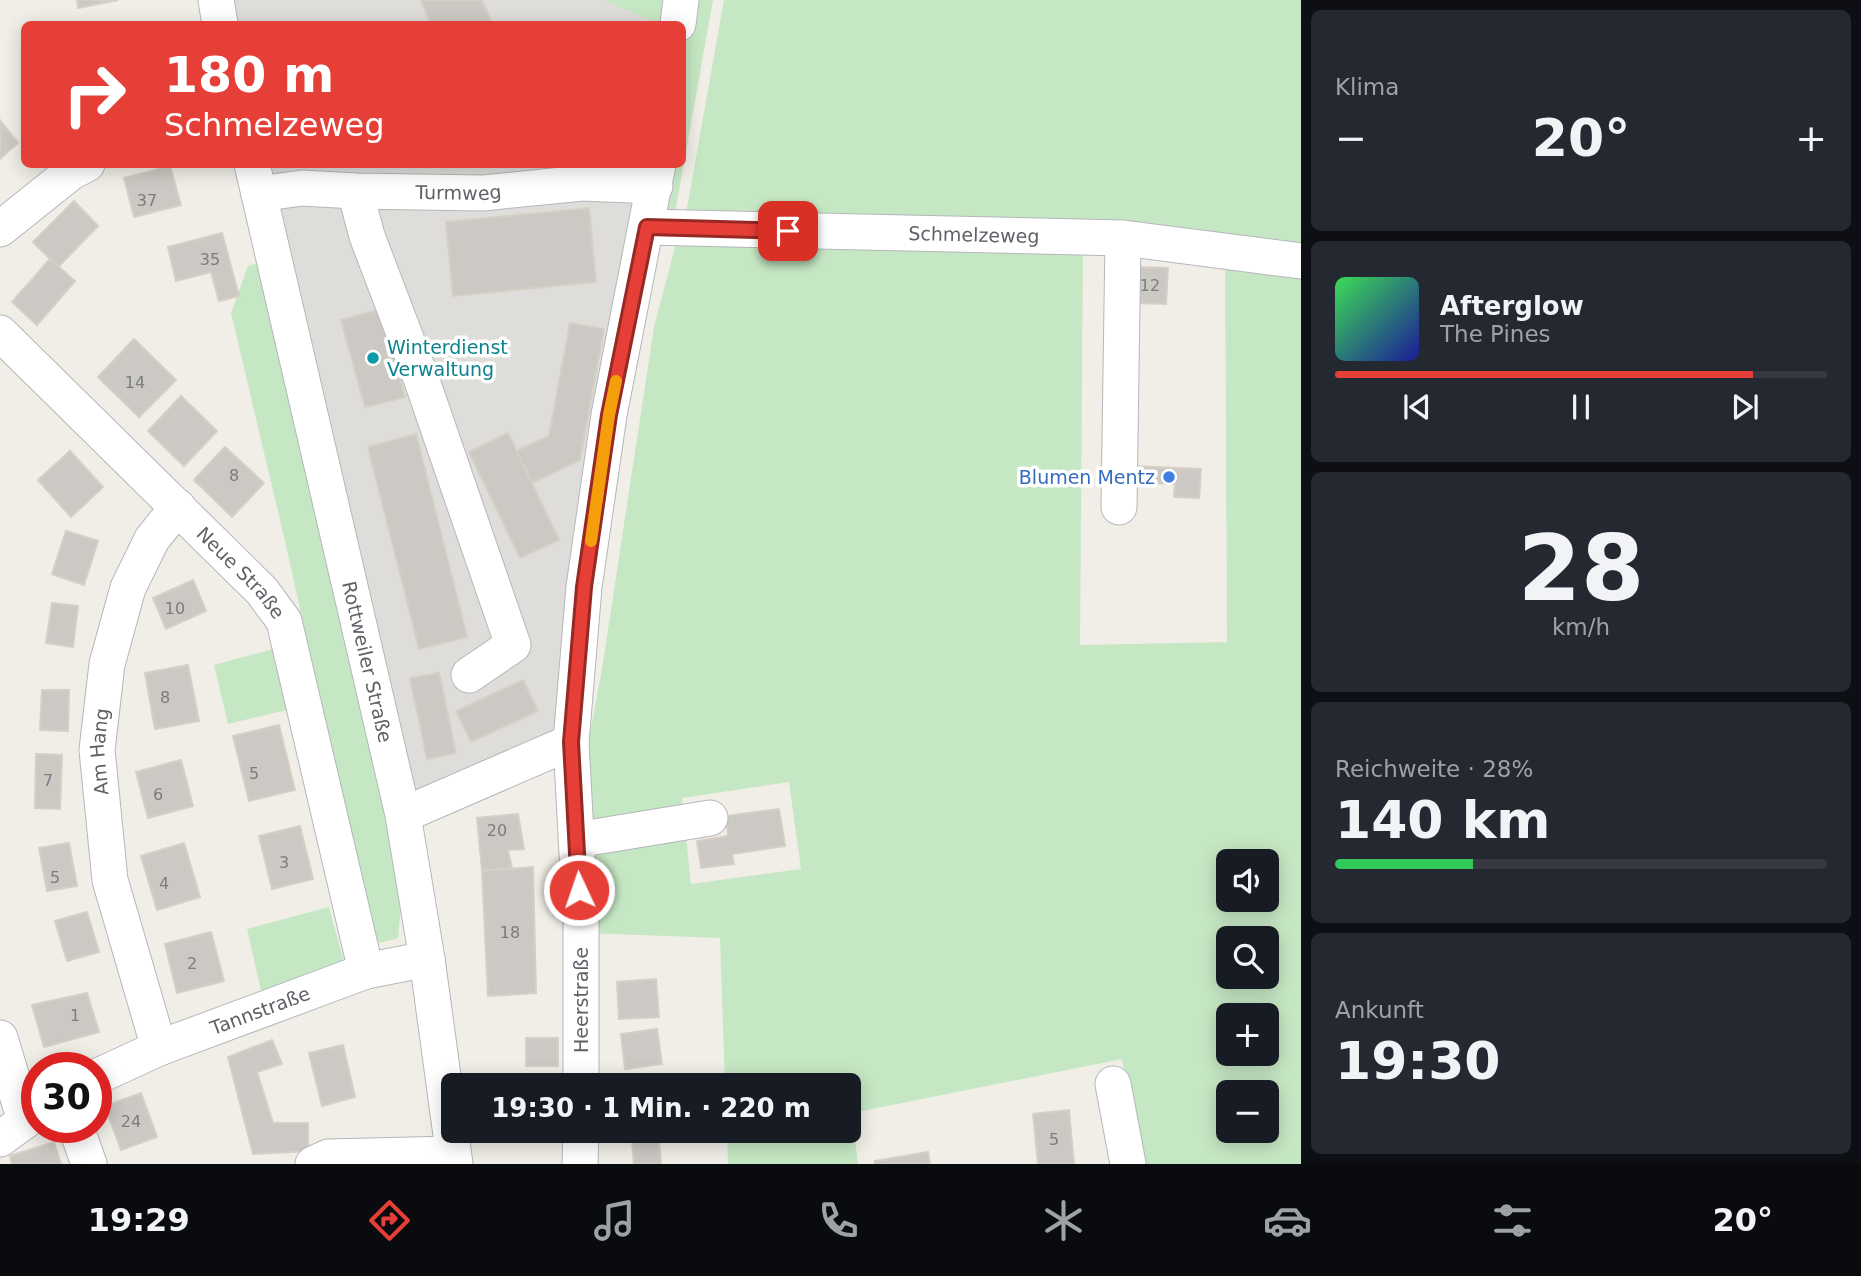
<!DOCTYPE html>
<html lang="de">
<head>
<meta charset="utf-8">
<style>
	:root { --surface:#171b24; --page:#242831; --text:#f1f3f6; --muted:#9ea1a6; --line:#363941; --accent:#e63f37 }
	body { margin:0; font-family:"DejaVu Sans",sans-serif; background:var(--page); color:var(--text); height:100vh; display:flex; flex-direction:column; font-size:26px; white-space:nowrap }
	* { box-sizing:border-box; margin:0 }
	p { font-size:23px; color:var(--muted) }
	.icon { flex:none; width:38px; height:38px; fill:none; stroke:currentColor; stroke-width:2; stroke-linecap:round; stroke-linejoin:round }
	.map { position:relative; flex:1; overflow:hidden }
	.details { display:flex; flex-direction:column; gap:10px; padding:10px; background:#0d0f14; width:560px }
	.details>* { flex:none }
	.guide { position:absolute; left:21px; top:21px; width:665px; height:147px; border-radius:10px; box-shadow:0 4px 18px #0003; background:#e63f37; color:#fff; overflow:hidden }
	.controls { position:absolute; left:1216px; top:849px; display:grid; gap:14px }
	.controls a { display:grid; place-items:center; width:63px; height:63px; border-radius:10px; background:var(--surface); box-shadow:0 4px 18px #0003; font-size:35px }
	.speed { position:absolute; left:21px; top:1052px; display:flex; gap:14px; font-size:35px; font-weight:700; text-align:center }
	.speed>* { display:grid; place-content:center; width:91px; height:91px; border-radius:50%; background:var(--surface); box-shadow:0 4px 18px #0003; line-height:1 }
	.speed .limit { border:10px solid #d22; background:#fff; color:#111 }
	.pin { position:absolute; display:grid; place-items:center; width:60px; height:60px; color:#fff; margin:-30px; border-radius:14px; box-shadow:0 4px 10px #0006 }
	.me { position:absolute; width:77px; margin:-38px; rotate:357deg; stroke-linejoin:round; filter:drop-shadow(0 0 5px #0008) }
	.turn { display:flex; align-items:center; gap:24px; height:147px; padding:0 28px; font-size:32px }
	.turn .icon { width:91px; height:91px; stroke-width:2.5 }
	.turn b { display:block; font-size:49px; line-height:60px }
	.big { font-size:52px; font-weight:800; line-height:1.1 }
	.details .tile { flex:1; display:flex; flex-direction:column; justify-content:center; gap:10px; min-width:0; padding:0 24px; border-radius:10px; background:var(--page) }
	.details .dial { align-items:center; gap:0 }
	.dial b { font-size:91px; line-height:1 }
	.song { display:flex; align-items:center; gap:21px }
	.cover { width:84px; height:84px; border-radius:10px; background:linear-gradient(135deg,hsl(130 70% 55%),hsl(240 70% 35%)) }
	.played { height:7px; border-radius:4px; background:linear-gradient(90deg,var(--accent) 85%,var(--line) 85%) }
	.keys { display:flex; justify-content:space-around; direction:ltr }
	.heat { display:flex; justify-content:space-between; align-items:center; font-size:38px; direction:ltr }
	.charge { height:10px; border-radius:5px; background:linear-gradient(90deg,#34c759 28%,var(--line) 0) }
	.trip { position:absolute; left:441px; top:1073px; width:420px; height:70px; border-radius:10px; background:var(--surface); box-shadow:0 4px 18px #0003; font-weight:800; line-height:70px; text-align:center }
	.tab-bar { display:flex; height:112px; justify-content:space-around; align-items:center; background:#090b0e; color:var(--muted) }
	.tab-bar .icon { width:49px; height:49px }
	.tab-bar .selected { color:var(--accent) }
	.tab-bar b { font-size:32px; color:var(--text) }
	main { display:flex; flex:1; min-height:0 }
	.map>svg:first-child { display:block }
</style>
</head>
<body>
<main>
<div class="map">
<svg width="1301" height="1164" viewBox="0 0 1301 1164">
	<rect width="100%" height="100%" fill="#f0eee7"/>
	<g fill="#dfddd9">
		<path d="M224 0H675L671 24H229Z"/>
		<path d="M258 165H648L554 738 408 803Z"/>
	</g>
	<g fill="#c6e7c4" fill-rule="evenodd">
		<path d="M603 0H671L668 24H659Z"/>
		<path d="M688 0H713L675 213 661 212 667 165 682 164V42Z"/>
		<path d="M724 0H1301V258L684 225Z"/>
		<path d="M679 232 1083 241 1080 645 1227 642 1225 255 1301 264V1164H1143L1122 1059 852 1113 858 1164H728L727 1131 849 1130V1085H725L720 938 586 933 580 788 602 669 654 327ZM789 782 801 869 691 884 682 798ZM1228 861H1267V900H1228ZM1228 938H1267V976H1228ZM1228 1015H1267V1054H1228ZM1228 1092H1267V1130H1228Z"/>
		<path d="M258 263 315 470 402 898 398 938 380 943 371 932 285 541 231 313 248 266Z"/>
		<path d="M273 649 287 710 228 724 214 665Z"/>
		<path d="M329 907 344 962 261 991 247 929Z"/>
	</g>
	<g fill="#ccc9c4" stroke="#d5cfc5" stroke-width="2">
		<path d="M77 0H118L78 8Z"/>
		<path d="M421 0H482L492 24H431Z"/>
		<path d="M0 120 18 143 0 159Z"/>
		<path d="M170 166 181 205 134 217 124 178Z"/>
		<path d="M74 201 98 226 58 267 33 242Z"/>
		<path d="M589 208 596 282 453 296 446 222Z"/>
		<path d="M222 233 239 296 219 301 211 272 176 281 168 247Z"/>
		<path d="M50 259 75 281 37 325 12 302Z"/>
		<path d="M1134 267 1168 268 1166 304 1133 303Z"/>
		<path d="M382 309 405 397 365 407 341 320Z"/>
		<path d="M570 323 604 329 580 460 532 483 516 451 549 436Z"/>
		<path d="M134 339 176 380 139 417 98 377Z"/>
		<path d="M181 396 217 431 184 466 148 431Z"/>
		<path d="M508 433 559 540 520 558 469 452Z"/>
		<path d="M416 434 467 637 419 649 368 447Z"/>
		<path d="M225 447 264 483 232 517 194 480Z"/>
		<path d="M70 451 103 487 71 517 38 480Z"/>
		<path d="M1130 466 1201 469 1199 498 1174 497 1175 484 1129 482Z"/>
		<path d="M66 531 98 541 84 585 52 574Z"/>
		<path d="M193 580 206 611 166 629 153 598Z"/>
		<path d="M52 603 78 606 73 647 46 643Z"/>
		<path d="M188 665 199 721 155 729 145 673Z"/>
		<path d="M439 673 456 753 427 759 410 678Z"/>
		<path d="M523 680 538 711 471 742 456 711Z"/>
		<path d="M42 690H69L68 731 40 730Z"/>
		<path d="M279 725 295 790 249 801 233 736Z"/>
		<path d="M36 754 62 755 60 809 35 808Z"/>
		<path d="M181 760 193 806 148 818 136 772Z"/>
		<path d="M779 809 785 846 732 854 734 864 701 868 697 841 728 836 726 816Z"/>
		<path d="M518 814 524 849 508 850 512 868 482 871 477 818Z"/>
		<path d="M300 826 313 879 272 889 259 836Z"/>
		<path d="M69 843 77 886 47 891 39 848Z"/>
		<path d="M184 843 200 897 157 910 141 856Z"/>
		<path d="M533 867 536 993 488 996 482 871Z"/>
		<path d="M87 912 99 952 67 961 55 921Z"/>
		<path d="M211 932 224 981 177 993 165 944Z"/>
		<path d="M656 979 659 1017 619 1019 617 982Z"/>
		<path d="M87 993 99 1032 44 1047 32 1005Z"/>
		<path d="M657 1029 662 1064 625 1069 621 1034Z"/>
		<rect x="526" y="1038" width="32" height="28"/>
		<path d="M272 1040 282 1064 257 1072 273 1123H308V1151L253 1154 228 1057Z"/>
		<path d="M343 1045 355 1097 322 1106 309 1053Z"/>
		<path d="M141 1093 157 1137 121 1150 105 1106Z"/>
		<path d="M1069 1110 1074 1164H1038L1033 1114Z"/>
		<path d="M531 1130H563V1135L531 1136Z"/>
		<path d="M631 1130H658L661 1164H634Z"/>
		<path d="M54 1142 61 1164H12L10 1156Z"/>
		<path d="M928 1152 930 1164H875V1161Z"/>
	</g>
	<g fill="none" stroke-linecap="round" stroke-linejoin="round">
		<defs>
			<g id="minor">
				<path d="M216 0 220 24"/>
				<path d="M678 24 681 0"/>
				<path id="s1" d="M252 164 403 815 427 959 455 1164"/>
				<path d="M355 191 367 236 421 378 513 645 469 675"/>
				<path id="s2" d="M259 194 302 188 355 191 483 193 582 183 655 186"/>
				<path id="s3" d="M647 227 1123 238 1301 261"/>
				<path d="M0 229 70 173 87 164"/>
				<path id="s4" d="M0 333 262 591 284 621 366 971"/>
				<path d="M1119 507 1123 238"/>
				<path d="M403 815 571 742"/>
				<path d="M576 840 710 818"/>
				<path d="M579 890 571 742 584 587 609 415 658 164"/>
				<path d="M0 1038 25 1121"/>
				<path id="s5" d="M159 1048 110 880 97 750 107 664 128 588 152 539 178 507"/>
				<path id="s6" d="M96 1077 159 1048 366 971 427 959"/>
				<path d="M1113 1084 1128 1164"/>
				<path d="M581 1085V916"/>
				<path d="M76 1127 89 1164"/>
				<path d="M0 1139 37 1112"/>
				<path d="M313 1164 328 1157 453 1154"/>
				<path d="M580 1164 581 1130"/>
			</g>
		</defs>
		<use href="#minor" stroke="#b4b7bb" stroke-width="37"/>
		<use href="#minor" stroke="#fff" stroke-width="35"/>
	</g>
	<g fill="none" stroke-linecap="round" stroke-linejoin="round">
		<defs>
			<path id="route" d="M579 890 571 742 584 587 609 415 647 227 788 231"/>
		</defs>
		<use href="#route" stroke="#962924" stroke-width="18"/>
		<use href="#route" stroke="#e63f37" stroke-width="12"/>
		<path stroke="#f59e0b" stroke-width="12" d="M591 541 609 415 616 381"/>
	</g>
	<circle fill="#0f9aa8" stroke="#fff" stroke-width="2.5" cx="373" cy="358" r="7"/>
	<circle fill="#3f7fe0" stroke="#fff" stroke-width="2.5" cx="1169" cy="477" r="7"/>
	<g text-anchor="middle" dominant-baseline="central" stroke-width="7" stroke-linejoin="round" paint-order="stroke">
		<g font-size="16" fill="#7a7c7e">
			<text x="147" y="200">37</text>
			<text x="210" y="259">35</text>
			<text x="1150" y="285">12</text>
			<text x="135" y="382">14</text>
			<text x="234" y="475">8</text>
			<text x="175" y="608">10</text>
			<text x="165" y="697">8</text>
			<text x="254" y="773">5</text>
			<text x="48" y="780">7</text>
			<text x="158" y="794">6</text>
			<text x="497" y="830">20</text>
			<text x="284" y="862">3</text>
			<text x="55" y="877">5</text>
			<text x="164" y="883">4</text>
			<text x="510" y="932">18</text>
			<text x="192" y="963">2</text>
			<text x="75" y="1015">1</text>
			<text x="131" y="1121">24</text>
			<text x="1054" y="1139">5</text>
		</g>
		<g font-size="19" fill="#5e6267" stroke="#fff">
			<text stroke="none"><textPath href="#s2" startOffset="200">Turmweg</textPath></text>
			<text stroke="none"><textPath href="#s3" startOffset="327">Schmelzeweg</textPath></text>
			<text stroke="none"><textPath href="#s4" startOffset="340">Neue Straße</textPath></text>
			<text stroke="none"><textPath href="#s1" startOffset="511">Rottweiler Straße</textPath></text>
			<text stroke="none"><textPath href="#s5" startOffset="304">Am Hang</textPath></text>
			<text transform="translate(581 1000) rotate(-90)">Heerstraße</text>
			<text stroke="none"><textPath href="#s6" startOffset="177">Tannstraße</textPath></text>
		</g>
		<g font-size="19" fill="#0d838f" stroke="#fff" text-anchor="start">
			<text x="387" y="347">Winterdienst<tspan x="387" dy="22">Verwaltung</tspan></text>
		</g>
		<g font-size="19" fill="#366cbe" stroke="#fff" text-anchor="end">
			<text x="1155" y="477">Blumen Mentz</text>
		</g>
	</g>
</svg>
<div class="controls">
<a><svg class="icon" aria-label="sound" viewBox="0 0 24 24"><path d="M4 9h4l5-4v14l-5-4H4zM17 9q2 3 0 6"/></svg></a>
<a><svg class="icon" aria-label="search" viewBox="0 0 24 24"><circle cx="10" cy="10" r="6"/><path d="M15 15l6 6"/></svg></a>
<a>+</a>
<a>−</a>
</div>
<div class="speed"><div class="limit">30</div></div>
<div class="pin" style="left:788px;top:231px;background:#d93025"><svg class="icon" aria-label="arrive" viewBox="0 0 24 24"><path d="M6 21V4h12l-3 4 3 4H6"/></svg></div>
<svg class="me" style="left:579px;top:890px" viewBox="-20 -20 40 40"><circle r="17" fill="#e63f37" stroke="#fff" stroke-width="3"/><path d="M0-11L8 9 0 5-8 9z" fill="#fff"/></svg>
<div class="trip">19:30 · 1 Min. · 220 m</div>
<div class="guide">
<div class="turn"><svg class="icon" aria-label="right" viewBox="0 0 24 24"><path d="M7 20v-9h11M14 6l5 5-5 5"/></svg><div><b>180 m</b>Schmelzeweg</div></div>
</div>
</div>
<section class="details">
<div class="tile"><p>Klima</p>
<div class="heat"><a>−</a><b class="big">20°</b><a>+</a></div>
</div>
<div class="tile">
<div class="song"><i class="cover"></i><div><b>Afterglow</b><p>The Pines</p></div></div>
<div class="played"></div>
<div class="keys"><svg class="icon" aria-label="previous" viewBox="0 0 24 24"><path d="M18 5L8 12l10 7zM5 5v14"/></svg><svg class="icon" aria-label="pause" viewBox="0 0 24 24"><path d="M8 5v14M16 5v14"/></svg><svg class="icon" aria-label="next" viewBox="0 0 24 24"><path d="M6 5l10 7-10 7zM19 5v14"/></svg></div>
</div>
<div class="tile dial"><b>28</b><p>km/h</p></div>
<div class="tile"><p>Reichweite · 28%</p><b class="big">140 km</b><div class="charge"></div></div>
<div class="tile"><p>Ankunft</p><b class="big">19:30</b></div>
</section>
</main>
<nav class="tab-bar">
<b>19:29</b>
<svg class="icon selected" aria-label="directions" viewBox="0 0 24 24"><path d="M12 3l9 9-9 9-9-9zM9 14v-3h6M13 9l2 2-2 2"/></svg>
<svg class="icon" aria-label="music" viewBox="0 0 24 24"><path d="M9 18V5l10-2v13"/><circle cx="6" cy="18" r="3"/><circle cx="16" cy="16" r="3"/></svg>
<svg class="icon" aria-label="phone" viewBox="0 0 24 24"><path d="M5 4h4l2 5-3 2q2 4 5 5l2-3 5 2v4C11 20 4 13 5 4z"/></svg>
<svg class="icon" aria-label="climate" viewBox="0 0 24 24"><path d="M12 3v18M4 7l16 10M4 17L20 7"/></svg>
<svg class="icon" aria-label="car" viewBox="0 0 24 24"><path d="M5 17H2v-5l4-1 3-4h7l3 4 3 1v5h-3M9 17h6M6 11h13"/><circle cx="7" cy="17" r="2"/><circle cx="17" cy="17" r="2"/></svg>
<svg class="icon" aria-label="filters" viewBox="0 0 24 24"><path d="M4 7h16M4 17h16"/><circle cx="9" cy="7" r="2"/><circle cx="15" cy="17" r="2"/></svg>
<b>20°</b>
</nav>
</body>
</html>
